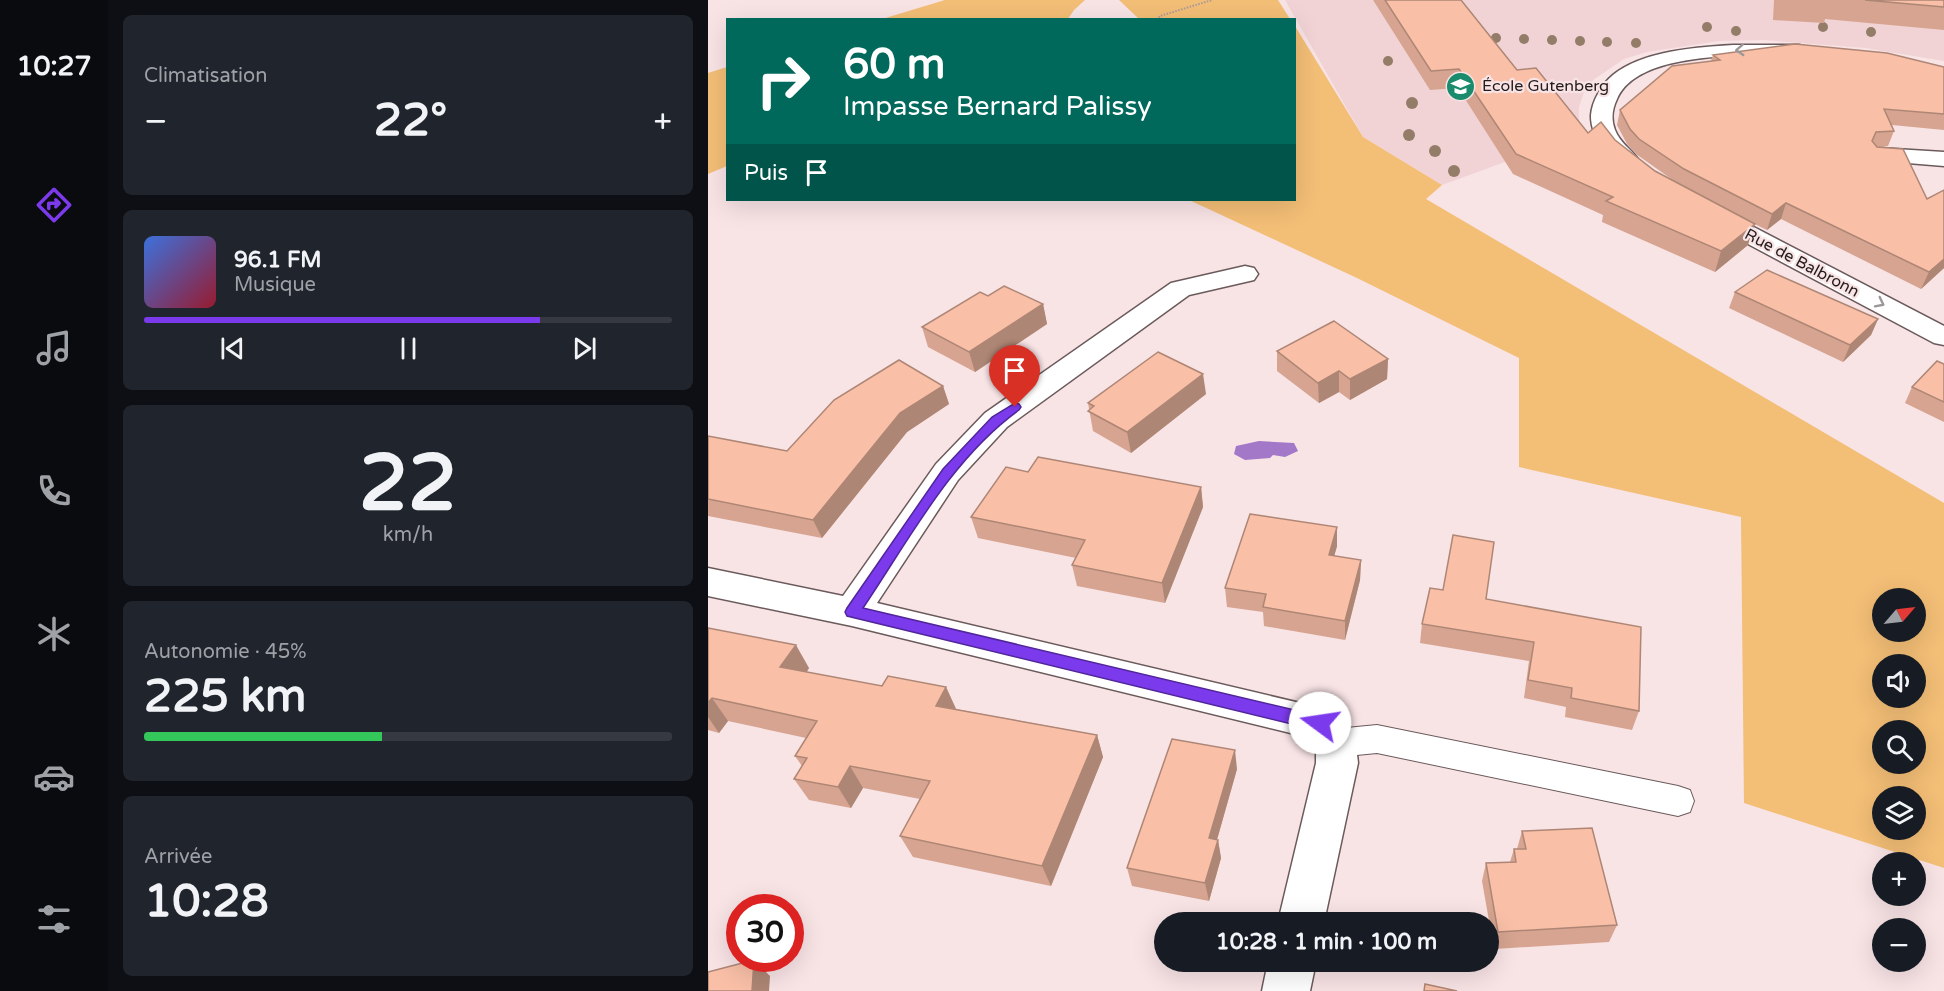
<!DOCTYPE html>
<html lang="fr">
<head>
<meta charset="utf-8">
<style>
	:root { --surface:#171b24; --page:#20242c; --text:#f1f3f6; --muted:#9ea1a6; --line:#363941; --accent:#7c3aed }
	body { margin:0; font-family:"Varela Round",sans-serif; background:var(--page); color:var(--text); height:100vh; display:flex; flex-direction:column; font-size:22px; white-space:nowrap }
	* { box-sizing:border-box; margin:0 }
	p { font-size:20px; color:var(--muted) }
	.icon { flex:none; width:33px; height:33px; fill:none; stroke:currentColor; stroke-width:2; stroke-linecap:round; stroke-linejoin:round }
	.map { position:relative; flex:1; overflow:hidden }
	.panel { display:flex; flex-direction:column; gap:15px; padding:15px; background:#0d0f14; width:600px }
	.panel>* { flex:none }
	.hud { position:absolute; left:18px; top:18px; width:570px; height:183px; border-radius:0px; box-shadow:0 6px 24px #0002; background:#00695c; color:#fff; overflow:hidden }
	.needle { width:39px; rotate:62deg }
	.controls { position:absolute; left:1164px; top:588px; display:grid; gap:12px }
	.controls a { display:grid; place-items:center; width:54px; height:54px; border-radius:50%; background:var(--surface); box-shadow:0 6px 24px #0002; font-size:30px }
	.speed { position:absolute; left:18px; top:894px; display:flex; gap:12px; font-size:30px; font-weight:700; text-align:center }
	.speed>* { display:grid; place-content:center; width:78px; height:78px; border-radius:50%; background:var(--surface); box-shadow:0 6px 24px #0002; line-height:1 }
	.speed .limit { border:9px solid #d22; background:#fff; color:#111 }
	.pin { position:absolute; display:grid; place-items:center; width:51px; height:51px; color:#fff; margin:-62px -26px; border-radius:50% 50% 50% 0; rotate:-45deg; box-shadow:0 0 6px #0007 }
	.pin .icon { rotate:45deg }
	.me { position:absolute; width:66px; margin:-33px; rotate:284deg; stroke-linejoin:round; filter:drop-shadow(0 0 4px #0008) }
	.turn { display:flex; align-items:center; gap:21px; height:126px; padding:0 18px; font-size:27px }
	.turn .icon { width:78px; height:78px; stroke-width:2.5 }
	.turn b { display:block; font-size:42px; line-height:51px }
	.then { display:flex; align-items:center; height:57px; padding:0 18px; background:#0003; gap:12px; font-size:22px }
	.big { font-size:45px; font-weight:700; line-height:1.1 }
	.panel .tile { flex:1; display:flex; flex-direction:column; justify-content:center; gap:9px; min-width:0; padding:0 21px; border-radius:9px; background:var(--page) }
	.panel .dial { align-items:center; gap:0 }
	.dial b { font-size:78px; line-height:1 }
	.song { display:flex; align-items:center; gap:18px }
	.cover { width:72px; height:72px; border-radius:9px; background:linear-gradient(135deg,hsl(220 70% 55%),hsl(350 70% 35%)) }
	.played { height:6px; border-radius:3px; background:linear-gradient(90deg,var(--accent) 75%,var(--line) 75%) }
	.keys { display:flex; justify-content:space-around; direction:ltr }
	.heat { display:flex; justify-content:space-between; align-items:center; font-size:33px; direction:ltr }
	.charge { height:9px; border-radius:4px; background:linear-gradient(90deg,#34c759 45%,var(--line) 0) }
	.trip { position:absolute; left:446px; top:912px; width:345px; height:60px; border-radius:30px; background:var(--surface); box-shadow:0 6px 24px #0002; font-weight:700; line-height:60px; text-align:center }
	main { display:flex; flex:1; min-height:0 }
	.tabs { display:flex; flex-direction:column; width:108px; justify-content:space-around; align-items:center; background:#090b0e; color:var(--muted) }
	.tabs .icon { width:42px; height:42px }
	.tabs .selected { color:var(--accent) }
	.tabs b { font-size:27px; color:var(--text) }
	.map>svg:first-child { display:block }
</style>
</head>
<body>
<main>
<nav class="tabs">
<b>10:27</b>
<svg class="icon selected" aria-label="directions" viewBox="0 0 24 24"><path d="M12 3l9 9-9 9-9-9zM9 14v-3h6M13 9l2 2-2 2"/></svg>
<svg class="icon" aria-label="music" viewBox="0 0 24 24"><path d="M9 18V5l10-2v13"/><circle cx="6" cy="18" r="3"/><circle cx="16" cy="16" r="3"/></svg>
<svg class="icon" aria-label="phone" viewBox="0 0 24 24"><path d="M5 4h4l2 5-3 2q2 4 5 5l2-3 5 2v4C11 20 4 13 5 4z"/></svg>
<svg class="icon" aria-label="climate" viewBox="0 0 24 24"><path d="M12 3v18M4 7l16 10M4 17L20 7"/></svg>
<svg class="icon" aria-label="car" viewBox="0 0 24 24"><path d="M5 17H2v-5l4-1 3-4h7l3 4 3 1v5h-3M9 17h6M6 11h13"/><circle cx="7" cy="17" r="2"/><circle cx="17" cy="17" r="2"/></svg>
<svg class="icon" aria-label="filters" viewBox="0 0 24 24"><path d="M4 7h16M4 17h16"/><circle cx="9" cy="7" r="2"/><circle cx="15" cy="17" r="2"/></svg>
</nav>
<section class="panel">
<div class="tile"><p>Climatisation</p>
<div class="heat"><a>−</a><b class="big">22°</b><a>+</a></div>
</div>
<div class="tile">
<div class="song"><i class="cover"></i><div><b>96.1 FM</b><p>Musique</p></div></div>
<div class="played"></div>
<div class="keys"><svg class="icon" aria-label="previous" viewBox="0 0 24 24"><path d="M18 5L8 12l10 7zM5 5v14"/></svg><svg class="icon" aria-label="pause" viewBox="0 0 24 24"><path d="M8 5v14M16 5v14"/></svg><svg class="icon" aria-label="next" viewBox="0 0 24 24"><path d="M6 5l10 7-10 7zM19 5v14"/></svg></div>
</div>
<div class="tile dial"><b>22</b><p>km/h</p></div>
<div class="tile"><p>Autonomie · 45%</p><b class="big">225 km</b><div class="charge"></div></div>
<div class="tile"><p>Arrivée</p><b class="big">10:28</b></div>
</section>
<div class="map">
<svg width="1236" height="991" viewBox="0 0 1236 991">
	<rect width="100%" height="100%" fill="#f8e3e5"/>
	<path fill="#f1d3d6" d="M577 0H1177L1236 4V61L1157 48 1055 40 1011 41 939 52 916 59 885 80 876 92 871 107V124L876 133 734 185 655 137Z"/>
	<g fill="#f3be76" fill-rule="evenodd">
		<path d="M237 0H377L366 10 360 19H174Z"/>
		<path d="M411 0H570L582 19H431Z"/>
		<path d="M587 26 655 137 734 185 718 199 1236 503V868L1036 803 1033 517 811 467V358L649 278 481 200H586ZM1174 598H1208V632H1174ZM1208 664V698H1174V664ZM1208 730V764H1174V730ZM1174 796H1208V830H1174Z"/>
		<path d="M19 67V166L0 174V73Z"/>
	</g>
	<path fill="#a378c8" d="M551 441 586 443 590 451 577 457 565 455 562 458 537 460 526 454 528 446Z"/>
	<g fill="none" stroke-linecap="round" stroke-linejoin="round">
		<defs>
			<path id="lane" d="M669 725 970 786 982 790 986 801 982 812 970 816 669 753 628 757 617 753 612 743 617 733 628 729Z"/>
			<g id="street">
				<path d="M1025 45H1091L1098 47 1101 51 1098 55 1091 57C1046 55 930 49 909 99 904 109 903 120 907 130 912 143 923 149 930 159L927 164C904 170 882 137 883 115 884 101 894 84 905 75 934 51 989 47 1025 45Z"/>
				<path d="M1171 148 1236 152V166L1163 160 1160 155 1163 150Z"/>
				<path d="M1004 208 1013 210 1236 326V345L1226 343 995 220 992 215 995 210Z"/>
				<path d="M537 266 546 268 550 274 546 280 481 295 299 427 250 480 169 603 626 711C642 730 648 737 650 763L616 922H570L608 763V748L599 737 144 626 0 596V568L135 596 228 464 277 413 463 283Z"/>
				<path d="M560 962H608L602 991H554Z"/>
			</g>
		</defs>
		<use href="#lane" stroke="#6b5a5b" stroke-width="2"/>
		<use href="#street" stroke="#6b5a5b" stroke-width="3"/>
		<path stroke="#aa9a9b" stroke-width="2" stroke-dasharray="1.5 1.5" stroke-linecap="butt" d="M449 20 452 16 504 0"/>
		<use href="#lane" fill="#fff" fill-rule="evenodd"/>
		<use href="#street" fill="#fff" fill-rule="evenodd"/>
	</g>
	<g fill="#937d68">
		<circle cx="999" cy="27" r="5"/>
		<circle cx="1115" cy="27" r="5"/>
		<circle cx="1028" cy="31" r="5"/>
		<circle cx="1163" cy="32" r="5"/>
		<circle cx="788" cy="38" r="5"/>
		<circle cx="816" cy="39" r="5"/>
		<circle cx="844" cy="40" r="5"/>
		<circle cx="872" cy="41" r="5"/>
		<circle cx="899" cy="42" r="5"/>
		<circle cx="928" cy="43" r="5"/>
		<circle cx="680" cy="61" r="5"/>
		<circle cx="704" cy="103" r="6"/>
		<circle cx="701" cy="135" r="6"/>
		<circle cx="727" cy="151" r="6"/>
		<circle cx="746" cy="171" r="6"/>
	</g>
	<g fill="#d6a490">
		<path d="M665 0H753L809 70 880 133 907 140 947 171 969 183 928 154 919 144 909 125 912 110 1003 61 1005 55 1236 67V130L1184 125 1186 131 1180 146 1172 147 1236 268 1213 289 1073 219 1059 230 1028 215 1040 245 1007 272 894 222 895 215 805 174 750 88 722 90Z"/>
		<path d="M1066 0H1236V30L1117 19 1116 23 1065 20Z"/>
		<path d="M1027 292 1170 319 1163 335 1135 362 1021 308Z"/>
		<path d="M280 296 335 304 339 324 267 372 220 347 214 327Z"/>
		<path d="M569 351 680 359 679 379 642 400 631 392 611 403 569 371Z"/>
		<path d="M1236 364V422L1197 403 1204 387Z"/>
		<path d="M235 386 241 404 199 432 114 538 0 516V436L79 451Z"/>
		<path d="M498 394 423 453 385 431 380 403Z"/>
		<path d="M320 472 493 487 495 507 457 603 369 586 364 565 368 558 270 538 263 517Z"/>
		<path d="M629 527V546L626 556 653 560 652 580 637 640 556 626 555 612 519 607 517 588Z"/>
		<path d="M778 599 931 711 924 730 857 717 858 707 816 698 821 661 712 643 714 624Z"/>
		<path d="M0 628 101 668 99 672 174 686 238 687 248 709 389 735 395 757 343 886 205 857 192 836 212 799 155 788 143 808 101 800 86 779 94 766 87 756 98 738 20 721 11 733 0 730Z"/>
		<path d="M529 769 509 840H510L513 858 501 901 424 886 419 868Z"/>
		<path d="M814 831 909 925 901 942 786 949 774 881 778 863 802 862 806 849H809Z"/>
	</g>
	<g fill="#ae8675">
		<path d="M1078 203 1073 219 1059 230 1064 214Z"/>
		<path d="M1047 224 1040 245 1007 272 1013 251Z"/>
		<path d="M1236 259V268L1213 289 1221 272Z"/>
		<path d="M335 304 339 324 267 372 261 352Z"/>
		<path d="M1170 319 1163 335 1135 362 1142 345Z"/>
		<path d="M680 359 679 379 642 400V379Z"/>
		<path d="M631 371V392L611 403 610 383Z"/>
		<path d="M495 374 498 394 423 453 419 432Z"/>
		<path d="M235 386 241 404 199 432 114 538 105 520 192 413Z"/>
		<path d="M493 487 495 507 457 603 454 583Z"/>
		<path d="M629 527V546L621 575V555Z"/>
		<path d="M653 560 652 580 637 640V621Z"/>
		<path d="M88 645 101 668 86 690 72 667Z"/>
		<path d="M238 687 248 709 228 706Z"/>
		<path d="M4 698 20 721 11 733 0 717V703Z"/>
		<path d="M389 735 395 757 343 886 334 866Z"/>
		<path d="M527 750 529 769 504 857 501 838Z"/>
		<path d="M142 766 155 788 143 808 130 787Z"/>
		<path d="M510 840 513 858 501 901 497 883Z"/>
		<path d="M46 960 62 976 61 991H44Z"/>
	</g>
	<g fill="#f9bfa7" stroke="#ae8675" stroke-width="1.5">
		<path d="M677 0H753L809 70 828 68 880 133 893 122 907 140 947 171 1047 224 1013 251 898 201 905 197 808 154 751 69 723 71Z"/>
		<path d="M1157 0H1236V7Z"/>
		<path d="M1087 44 1179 53 1236 67V114L1176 109 1186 131 1168 132 1164 141 1169 147 1195 149 1219 199 1236 190V259L1221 272 1078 203 1064 214 976 169 931 139 922 129 912 110 964 66 1012 60 1005 55Z"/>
		<path d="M1059 270 1170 319 1142 345 1027 292Z"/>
		<path d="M296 286 335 304 261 352 214 327 272 292 280 296Z"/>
		<path d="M626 321 680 359 642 379 631 371 610 383 569 351Z"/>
		<path d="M450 352 495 374 419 432 380 411 386 406 380 403Z"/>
		<path d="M191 360 235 386 192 413 105 520 0 499V436L79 451 126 400Z"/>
		<path d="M1229 361 1236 364V402L1204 387Z"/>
		<path d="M330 457 493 487 454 583 364 565 377 540 263 517 298 467 320 472Z"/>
		<path d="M542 514 629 527 621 555 653 560 637 621 555 607 558 594 517 588Z"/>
		<path d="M745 535 786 542 778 599 933 627 931 711 863 698 864 688 820 680 826 642 714 624 722 588 735 590Z"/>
		<path d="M0 628 88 645 72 667 174 686 180 676 238 687 228 706 389 735 334 866 192 836 222 781 142 766 130 787 86 779 99 758 87 756 109 721 4 698 0 703Z"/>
		<path d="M464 739 527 750 501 838 510 840 497 883 419 868Z"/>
		<path d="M884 828 909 925 790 932 778 863 808 862 806 849H818L814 831Z"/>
		<path d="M46 960 44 991H0V972Z"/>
		<path d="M717 984 749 991H716Z"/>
	</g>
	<defs><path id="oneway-chevron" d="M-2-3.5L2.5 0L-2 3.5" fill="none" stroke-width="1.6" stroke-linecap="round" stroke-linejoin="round" transform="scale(1.5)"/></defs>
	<g stroke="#9c9899">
		<use href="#oneway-chevron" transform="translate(1032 50) rotate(177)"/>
		<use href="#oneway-chevron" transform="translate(1172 303) rotate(27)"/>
	</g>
	<path fill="#7c3aed" stroke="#51269a" stroke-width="1.5" d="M307 403 311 404 313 407 311 410C243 459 201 540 155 608L612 716 618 718 620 723 618 728 612 731 139 616 137 612 139 608 235 469 284 417Z"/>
	<defs>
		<symbol id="school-disc" viewBox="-11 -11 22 22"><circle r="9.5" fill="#1a8c6d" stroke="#f8e3e5"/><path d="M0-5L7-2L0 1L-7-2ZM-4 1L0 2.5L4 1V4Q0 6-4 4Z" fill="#fff"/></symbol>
	</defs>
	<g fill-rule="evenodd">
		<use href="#school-disc" x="736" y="70" width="33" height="33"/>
	</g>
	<g text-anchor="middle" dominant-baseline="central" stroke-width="4.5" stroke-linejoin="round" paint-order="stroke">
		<g font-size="16" fill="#231b1c" stroke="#f8e3e5" text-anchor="start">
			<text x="774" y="86">École Gutenberg</text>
		</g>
		<g font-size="16" fill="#231b1c" stroke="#f8e3e5">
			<text transform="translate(1094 263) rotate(28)">Rue de Balbronn</text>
		</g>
	</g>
</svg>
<div class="controls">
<a><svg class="needle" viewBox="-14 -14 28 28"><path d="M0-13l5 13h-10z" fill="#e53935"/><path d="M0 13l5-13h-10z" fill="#9ea1a6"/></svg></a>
<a><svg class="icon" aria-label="sound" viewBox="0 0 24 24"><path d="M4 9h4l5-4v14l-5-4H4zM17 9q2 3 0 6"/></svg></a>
<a><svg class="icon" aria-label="search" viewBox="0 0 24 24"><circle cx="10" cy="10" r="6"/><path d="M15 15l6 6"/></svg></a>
<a><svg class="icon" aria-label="layers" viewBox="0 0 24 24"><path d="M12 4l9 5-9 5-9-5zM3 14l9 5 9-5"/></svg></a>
<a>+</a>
<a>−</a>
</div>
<div class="speed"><div class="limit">30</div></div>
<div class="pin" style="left:307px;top:407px;background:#d93025"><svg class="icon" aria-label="arrive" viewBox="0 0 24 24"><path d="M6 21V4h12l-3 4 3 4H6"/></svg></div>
<svg class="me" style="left:612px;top:723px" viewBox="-20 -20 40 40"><circle r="19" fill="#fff"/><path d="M0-13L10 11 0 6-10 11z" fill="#7c3aed"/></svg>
<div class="trip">10:28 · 1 min · 100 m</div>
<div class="hud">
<div class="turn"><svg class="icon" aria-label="right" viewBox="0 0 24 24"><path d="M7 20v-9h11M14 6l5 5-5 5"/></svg><div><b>60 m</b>Impasse Bernard Palissy</div></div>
<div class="then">Puis<svg class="icon" aria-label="arrive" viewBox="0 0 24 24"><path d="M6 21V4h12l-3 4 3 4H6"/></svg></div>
</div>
</div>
</main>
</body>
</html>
